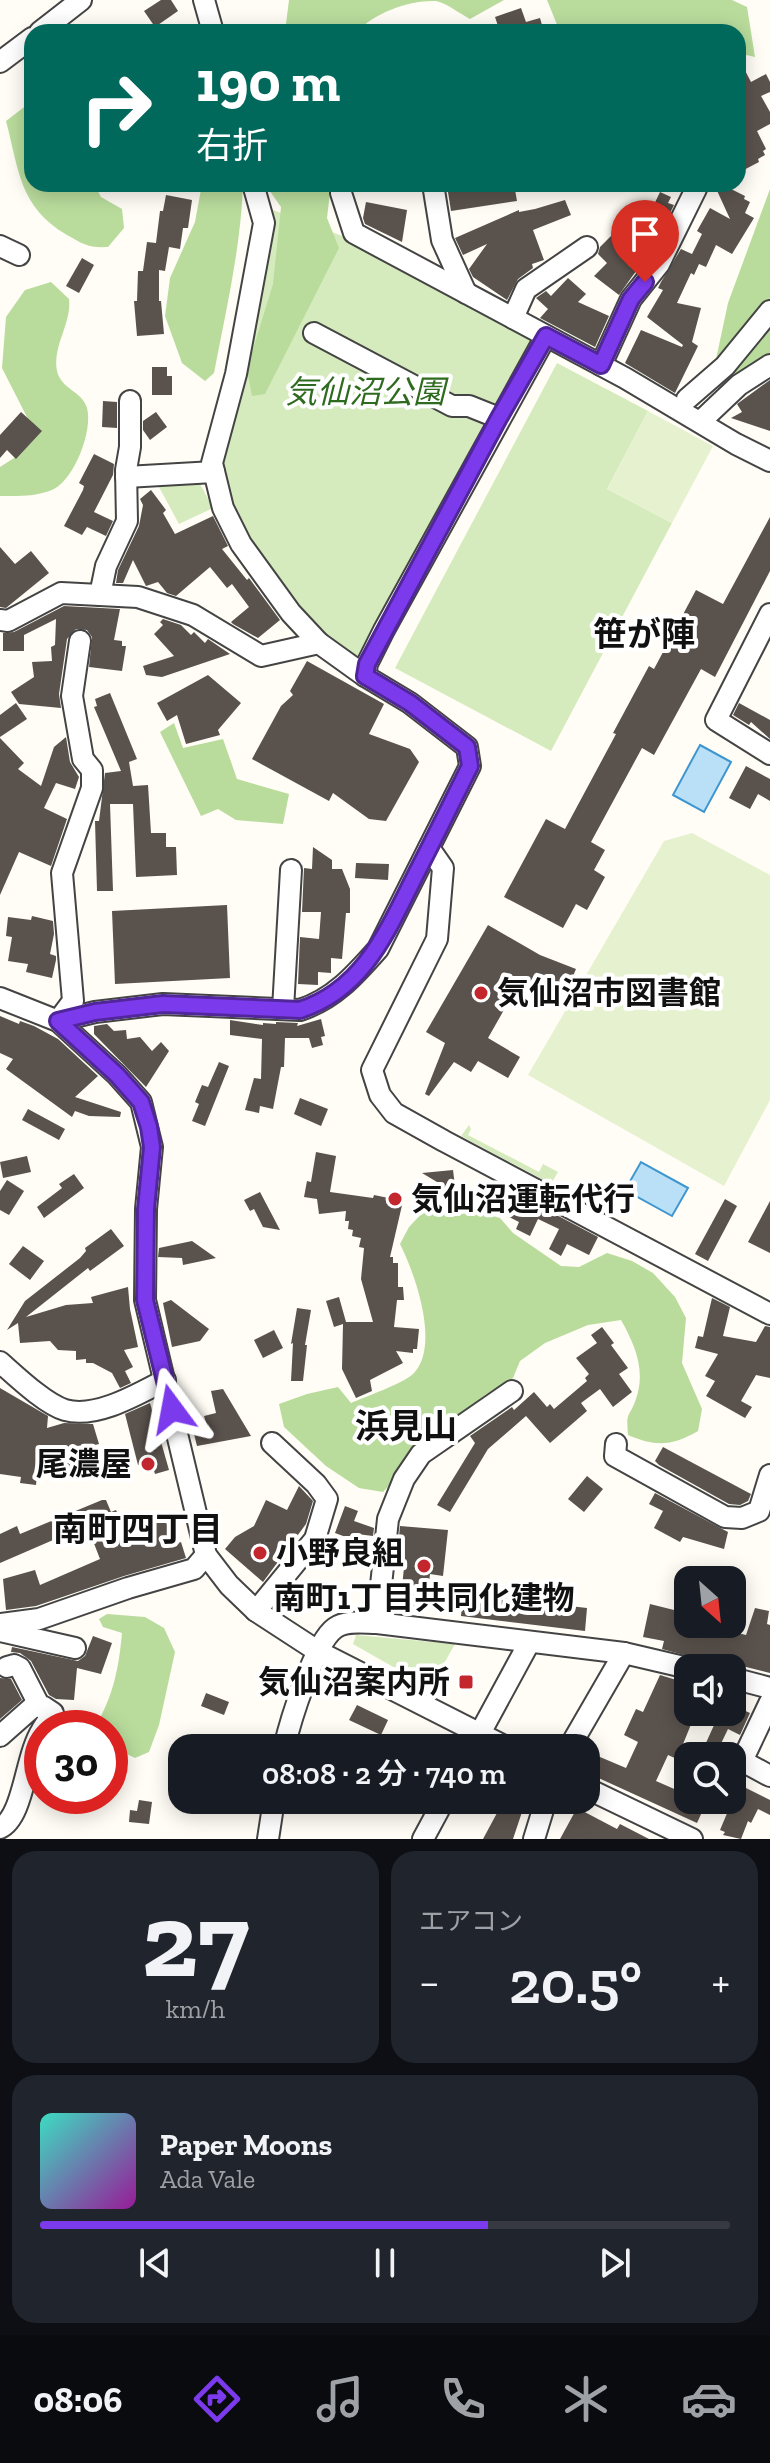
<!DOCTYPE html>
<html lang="ja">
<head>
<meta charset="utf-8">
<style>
	:root { --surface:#171b24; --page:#20242c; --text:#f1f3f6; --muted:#9ea1a6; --line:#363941; --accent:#7c3aed }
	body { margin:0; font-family:"Zilla Slab","Noto Sans JP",serif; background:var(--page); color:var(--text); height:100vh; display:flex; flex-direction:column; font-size:30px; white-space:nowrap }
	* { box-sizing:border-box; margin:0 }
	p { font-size:26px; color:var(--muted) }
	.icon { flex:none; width:44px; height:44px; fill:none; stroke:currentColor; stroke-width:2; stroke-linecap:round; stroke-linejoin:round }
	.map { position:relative; height:1839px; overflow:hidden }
	.side { display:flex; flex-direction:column; gap:12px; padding:12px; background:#0d0f14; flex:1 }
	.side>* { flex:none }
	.banner { position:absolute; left:24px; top:24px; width:722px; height:168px; border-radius:24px; box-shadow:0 4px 20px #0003; background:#00695c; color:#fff; overflow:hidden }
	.needle { width:52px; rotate:153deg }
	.fabs { position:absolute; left:674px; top:1566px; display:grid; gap:16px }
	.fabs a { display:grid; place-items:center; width:72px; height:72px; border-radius:16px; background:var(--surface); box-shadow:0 4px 20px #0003; font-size:40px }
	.speed { position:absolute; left:24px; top:1710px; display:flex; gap:16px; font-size:40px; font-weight:700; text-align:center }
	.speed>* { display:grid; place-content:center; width:104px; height:104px; border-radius:50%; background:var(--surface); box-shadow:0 4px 20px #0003; line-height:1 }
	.speed .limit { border:12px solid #d22; background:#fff; color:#111 }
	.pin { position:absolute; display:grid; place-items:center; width:68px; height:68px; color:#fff; margin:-82px -34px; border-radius:50% 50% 50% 0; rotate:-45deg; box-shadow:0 0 8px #0007 }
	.pin .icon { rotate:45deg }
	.me { position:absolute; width:88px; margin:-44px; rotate:347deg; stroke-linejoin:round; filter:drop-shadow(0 0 6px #0008) }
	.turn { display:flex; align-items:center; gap:28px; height:168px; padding:0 40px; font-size:36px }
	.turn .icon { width:104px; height:104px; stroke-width:2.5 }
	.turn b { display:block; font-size:56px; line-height:68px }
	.big { font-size:60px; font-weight:600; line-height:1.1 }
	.side .widget { flex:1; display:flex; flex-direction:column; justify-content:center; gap:12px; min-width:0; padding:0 28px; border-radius:24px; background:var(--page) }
	.side .dial { align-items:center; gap:0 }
	.dial b { font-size:104px; line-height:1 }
	.song { display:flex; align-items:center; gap:24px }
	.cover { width:96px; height:96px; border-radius:12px; background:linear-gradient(135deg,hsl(170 70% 55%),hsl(300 70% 35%)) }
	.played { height:8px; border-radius:4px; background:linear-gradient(90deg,var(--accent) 65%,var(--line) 65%) }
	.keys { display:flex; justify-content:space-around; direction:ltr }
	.heat { display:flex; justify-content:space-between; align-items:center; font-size:44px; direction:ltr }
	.side .tiles { flex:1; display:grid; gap:12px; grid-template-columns:1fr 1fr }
	.widget:last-child { grid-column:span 2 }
	.trip { position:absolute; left:168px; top:1734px; width:432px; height:80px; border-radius:24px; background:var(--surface); box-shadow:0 4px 20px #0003; font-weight:600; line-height:80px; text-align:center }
	.tabs { display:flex; height:128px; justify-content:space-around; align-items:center; background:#090b0e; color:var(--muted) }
	.tabs .icon { width:56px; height:56px }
	.tabs .selected { color:var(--accent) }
	.tabs b { font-size:36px; color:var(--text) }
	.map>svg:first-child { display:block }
</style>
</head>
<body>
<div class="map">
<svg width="770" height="1839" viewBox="0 0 770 1839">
	<rect width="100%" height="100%" fill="#fffdf5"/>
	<g fill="#d5ebbd">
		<path d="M270 209 345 237 535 339 360 665 302 614 267 568 229 501 218 461Z"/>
		<path d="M557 363 648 411 607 489 672 523 551 751 395 668Z"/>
		<path d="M175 479 199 482 213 508 179 524 159 487Z"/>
		<path d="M469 1125 471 1129 468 1135 539 1172 543 1164 558 1172 551 1184 461 1136Z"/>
		<path d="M356 1635 455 1644 430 1688 353 1644Z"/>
	</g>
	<g fill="#b9dc9c">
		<path d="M289 0H504L470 19C460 14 447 3 436 1 408 0 375 13 356 32H285Z"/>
		<path d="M547 0H732L747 7 755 57 738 53V32H560Z"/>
		<path d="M32 101V184H94L101 197 122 209 124 228 108 247C88 248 83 244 67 235 19 207 19 170 6 121Z"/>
		<path d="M202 184H243C241 247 226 310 214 373L205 381 182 363 165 316 170 278 195 222Z"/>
		<path d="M265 184H331L327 218 339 248 265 394 252 396 247 369 273 284 281 207Z"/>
		<path d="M770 189V353L737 379 709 392 728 303Z"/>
		<path d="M51 282 69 299C72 323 52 346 57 371 61 389 82 391 87 408 93 430 75 478 54 489 36 497 19 496 0 496V467L14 458 30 441V423L2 368 6 317 25 290Z"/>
		<path d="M174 723 183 748 223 739 237 779 289 794 283 824 236 820 218 809 201 816 160 732Z"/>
		<path d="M426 1209 456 1214 479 1212 500 1218 513 1233 561 1266 579 1267 607 1253 632 1261 653 1273 675 1297 686 1318 682 1363 702 1409 698 1431C672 1446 656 1447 628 1435 626 1410 629 1419 636 1399 646 1370 635 1345 621 1320L588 1325 545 1343 520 1361 513 1378 485 1395 438 1435 383 1492 359 1488 326 1466 284 1427 279 1404 307 1394 338 1387 351 1403C365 1397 404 1383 413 1374 441 1346 415 1274 400 1244L409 1227Z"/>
		<path d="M107 1614 145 1617 164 1628 175 1652 159 1725 149 1752 135 1758 110 1746V1728H101L98 1722C114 1693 119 1666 122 1633L103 1627 99 1619Z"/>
	</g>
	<g fill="#e6f2cf">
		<path d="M648 411 713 446 672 523 607 489Z"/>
		<path d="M692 833 770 875V1100L724 1186 528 1075 664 841Z"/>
	</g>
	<g fill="#b9e0f7" stroke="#3f96cf" stroke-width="2">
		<path d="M700 745 731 762 704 812 673 795Z"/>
		<path d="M641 1162 688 1188 672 1216 625 1190Z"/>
	</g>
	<g fill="#5a524d">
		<path d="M161 0H171L178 11 155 27 144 11Z"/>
		<path d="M521 8 526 22 540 18 544 32H500L495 17Z"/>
		<path d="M738 57 751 82 766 74 770 82V92L761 96 770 112V124L757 131 766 149 763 151 765 155 758 159 759 162 738 173Z"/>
		<path d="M467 184H480L481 190 514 184 517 201 451 211 448 192 468 189Z"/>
		<path d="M714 184H721L745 196 744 199 750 202 745 213 754 218 732 254 716 245 706 267 699 264 694 275 691 273 677 303 701 308 692 342 698 346 675 393 625 363 641 330 682 347 683 345 647 317 663 290 658 288 661 282 681 249 692 254 702 234 697 231 710 208 730 219Z"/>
		<path d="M660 192 671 197 668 203 674 205 658 237 636 227 644 210 650 213Z"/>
		<path d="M166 195 192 200 188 228H183L180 249 169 247 165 271 159 270V301H161L164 334 137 336 134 301H137L138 271H143L147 242 156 243 160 211H163Z"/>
		<path d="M565 200 571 215 533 230 544 260 532 264 533 268 518 279 507 300 473 277 469 269 487 244 463 255 455 238 519 210V212L535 209Z"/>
		<path d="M366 202 407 210 402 242 365 224 363 218Z"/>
		<path d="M617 230 641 251 628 265 636 271 619 295 594 276 607 263 598 254 600 247Z"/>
		<path d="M82 258 94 265 79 293 66 286Z"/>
		<path d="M568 278 586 294 578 302 609 316 595 347 540 318 548 309 536 298 546 291 551 296Z"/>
		<path d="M152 367H167V376H172V395H152Z"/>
		<path d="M770 380V431L731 418 742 412 737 404Z"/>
		<path d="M103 401 117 402V428L102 427Z"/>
		<path d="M21 412 42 431 16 459 7 450 0 458V435Z"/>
		<path d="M156 412 167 427 150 440 143 430V421Z"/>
		<path d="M94 454 114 464 113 475 94 512 113 521 106 536 87 527 82 535 64 526 83 490 84 486 79 483Z"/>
		<path d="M151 490 166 510 163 513 175 534 213 516 228 546 222 549 247 580 249 578 280 620 258 638 233 624 231 622 249 607 232 584 227 588 210 567 176 596 167 593 158 582 146 586 133 560 123 583H116L118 570 139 526 143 505 140 499Z"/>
		<path d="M770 517V571L715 677 701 669 654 755 642 748 591 842 605 850 594 870 605 877 587 910 576 904 563 928 504 897 546 819 565 829 616 734 613 733 649 666 654 669 696 590 723 604Z"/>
		<path d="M0 547 15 564 31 551 49 573 6 608 0 607Z"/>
		<path d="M64 606 120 609 114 640 122 641V646H126L122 671 89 667 92 637 87 630 76 629 67 639 59 694 61 708 19 704 11 692 34 677 32 662 52 661 51 647 55 645 56 619 24 635V651H3V633L14 632Z"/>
		<path d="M163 619 181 625 191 635 194 632 205 643 208 639 230 654 162 677 146 675 143 666 174 656 154 634 163 625 160 622Z"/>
		<path d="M307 661 384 704 369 734 410 749 419 762 386 821 369 819 333 793 329 801 252 759 281 706 293 695 290 691Z"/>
		<path d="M208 675 241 703 218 730 220 735 186 744 177 715 167 721 157 703Z"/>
		<path d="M110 693 137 759 129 762 133 786 148 785 151 833H166V847H176L177 875 136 877 133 804H110L113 891H97L95 821H99L105 773 121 771 94 707 97 706 95 699Z"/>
		<path d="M16 703 27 719 0 737V715Z"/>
		<path d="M739 703 770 720V739L751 722 749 725 733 715Z"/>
		<path d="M66 737 70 762 79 777 75 789 56 783 44 808 67 819 51 866 19 852 0 895V738L24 763 18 769 41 786 54 747Z"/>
		<path d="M746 766 770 779V801L758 794 750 809 729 798Z"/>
		<path d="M313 847 332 860V869H342L350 889V913H346L342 959 331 958V973L318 972V985L298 984 300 937 319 939 321 912H302L304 868 312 869Z"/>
		<path d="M356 863 389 864 388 880 355 878Z"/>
		<path d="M227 905 230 978 115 984 112 911Z"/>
		<path d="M32 916 53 921 54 934 50 954 56 956V960L52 978 26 972 28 964 8 961 12 937 6 936 8 917 31 920Z"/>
		<path d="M488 925 540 955 576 969 566 993 521 980 488 1038 520 1057 508 1078 478 1061 471 1072 454 1062 429 1096 425 1094 445 1043 426 1032Z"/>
		<path d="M0 1016 19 1024 20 1021 34 1026 58 1039 98 1076 75 1097 121 1112 120 1117 89 1116 75 1111 72 1117 6 1069 13 1059 0 1053Z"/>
		<path d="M321 1019 325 1036 321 1037 323 1045 312 1048 309 1038H285L284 1067H281L273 1109 260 1106 259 1113 245 1110 254 1078 261 1079 262 1039 230 1035V1020L263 1025V1023L276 1024V1022L298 1023 297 1026Z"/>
		<path d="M107 1024 114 1031 126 1030 127 1039 140 1037 152 1051 161 1042 169 1051 146 1087 94 1034V1026Z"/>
		<path d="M219 1062 229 1066 205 1126 192 1121 199 1104 195 1102 202 1085 208 1087Z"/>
		<path d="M300 1098 328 1109 321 1126 294 1114Z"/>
		<path d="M28 1109 65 1129 59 1140 22 1120Z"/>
		<path d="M316 1152 336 1156 330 1192 373 1198 374 1195 403 1201 390 1257H393V1263H398V1287H403L404 1300H397L394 1327 419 1329 417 1349H413V1353L396 1351 403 1363 370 1380 372 1391 356 1398 342 1369 343 1324 334 1327 326 1301 339 1297 346 1322H373L361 1279 364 1248 359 1247 361 1238 352 1236 353 1230 348 1229 349 1221H345L346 1211 319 1214 317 1199 304 1197 307 1181 311 1182Z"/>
		<path d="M27 1156 31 1172 3 1178 0 1162Z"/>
		<path d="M453 1170 456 1194 415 1197 413 1186 437 1182 422 1173Z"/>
		<path d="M74 1174 84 1188 44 1218 37 1207 62 1188 59 1184Z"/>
		<path d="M7 1180 24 1191 9 1215 0 1210V1191Z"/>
		<path d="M496 1183 598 1237 589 1255 567 1244 561 1256 549 1249 559 1229 538 1219 530 1236 516 1229 519 1222 497 1211 503 1201 490 1195Z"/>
		<path d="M260 1192 280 1230 263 1227 254 1209 250 1211 244 1200Z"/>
		<path d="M725 1199 737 1206 708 1261 695 1254Z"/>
		<path d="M770 1201V1253L748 1242Z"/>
		<path d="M111 1229 124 1246 90 1271 88 1268 26 1317 66 1305 93 1303 91 1297 128 1287 130 1309 138 1347 124 1350 133 1367 125 1371 131 1383 120 1388 112 1373 93 1363H86V1359L76 1360V1351L58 1350 50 1341 20 1343 18 1323 7 1330 25 1301 80 1258 86 1251 85 1248Z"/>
		<path d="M192 1241 216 1258 183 1265 182 1258 158 1257 159 1248Z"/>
		<path d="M23 1246 44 1261 30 1280 9 1264Z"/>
		<path d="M712 1298 730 1307 723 1336 756 1342 765 1326 770 1327V1378L756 1375 741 1401 752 1407 745 1418 706 1396 715 1381 705 1376 718 1354 695 1348 698 1336 703 1337Z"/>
		<path d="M171 1300 209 1329 200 1341 172 1347 163 1303Z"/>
		<path d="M297 1308 311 1310 305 1345H307L303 1381H291L293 1343 291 1344Z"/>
		<path d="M602 1327 614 1343 611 1345 628 1368 619 1374 632 1392 613 1407 600 1389 581 1403 587 1411 550 1443 526 1416 488 1449 450 1512 437 1505 475 1443 470 1436 512 1407 514 1410 534 1392 547 1407 550 1404 554 1409 587 1381 585 1378 589 1374 576 1358 597 1343 591 1335Z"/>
		<path d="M274 1330 283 1348 263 1358 254 1340Z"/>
		<path d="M0 1388 48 1416 47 1428 64 1423 93 1424 99 1444 95 1445 102 1475 80 1481 76 1466 59 1472 58 1468 37 1475 36 1485 20 1483 21 1477 0 1474Z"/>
		<path d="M223 1389 251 1436 197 1446 192 1426 206 1423 204 1416 216 1413 211 1391Z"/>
		<path d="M150 1403 169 1470 155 1474 151 1461 138 1465 125 1414Z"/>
		<path d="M663 1447 751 1494 748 1501 740 1505 729 1504 659 1465 655 1461Z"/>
		<path d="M587 1476 603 1489 584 1512 568 1499Z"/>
		<path d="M299 1486 313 1501 306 1524 263 1582 225 1549 235 1537 254 1526 266 1500 287 1510Z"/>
		<path d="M655 1493 728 1532 724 1549 683 1537 680 1542 654 1528 663 1511 649 1504Z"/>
		<path d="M102 1500H106L111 1512 116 1510 122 1523 126 1522 127 1525 164 1515 173 1545 181 1542 186 1558 124 1576 36 1606 6 1610 3 1579 35 1570 40 1585 100 1559 90 1533 70 1542 67 1534 0 1563V1534L17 1526 20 1534Z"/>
		<path d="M345 1506 358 1511 354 1521 374 1528 373 1536 357 1534 354 1540 335 1533Z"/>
		<path d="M400 1526 448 1530 443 1576 430 1574 426 1609 400 1606 405 1558 397 1557Z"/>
		<path d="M463 1594 587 1608 585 1631 461 1616Z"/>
		<path d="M650 1604 682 1612 681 1619 688 1620 690 1627 715 1634 717 1628 746 1635 755 1608 769 1611 767 1624 770 1625V1673L707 1657 706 1661 662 1649 664 1641 643 1637Z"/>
		<path d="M93 1636 112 1643 101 1674 77 1668 74 1700 56 1699 49 1695 31 1661 20 1653 11 1652 12 1647 78 1661 85 1656Z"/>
		<path d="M660 1675 683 1682 680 1688 688 1691V1712H696L677 1759 668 1755 656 1781 688 1795V1800H732V1781L770 1800V1815L758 1809 751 1823 748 1821 741 1839 723 1835 725 1832 720 1830 728 1811 707 1801 697 1823 592 1775 600 1757 626 1768 638 1742 624 1735 636 1709 643 1712Z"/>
		<path d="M0 1678 11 1679 22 1700 0 1719Z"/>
		<path d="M206 1693 229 1702 224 1715 201 1706Z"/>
		<path d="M357 1705 388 1720 381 1735 349 1720Z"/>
		<path d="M732 1705 750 1713 740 1735 728 1729 715 1756H700L720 1712H732Z"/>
		<path d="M139 1800 152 1802 149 1824 129 1822 130 1810 137 1811Z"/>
		<path d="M504 1800H526L513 1839H483Z"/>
		<path d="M577 1808 617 1829 620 1824 649 1839H560Z"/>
	</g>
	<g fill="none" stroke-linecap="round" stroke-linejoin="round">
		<defs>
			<g id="minor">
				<path d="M204 0 213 32"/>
				<path d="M40 32 81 0"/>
				<path d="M0 62 32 38"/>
				<path d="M342 184 341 193 354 233 625 378 736 444 770 461"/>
				<path d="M433 184 442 240 466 293"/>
				<path d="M0 246 19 255"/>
				<path d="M513 318 526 289 587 247"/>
				<path d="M314 333 452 406H469L499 418"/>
				<path d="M601 365 631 299 659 264 696 189 694 184"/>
				<path d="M687 399 725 366 770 311"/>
				<path d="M701 421 739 385 770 365"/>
				<path d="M126 477 214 472"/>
				<path d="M100 595 106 566 127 521 126 470 130 447V401"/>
				<path d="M770 614 716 720 770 754"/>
				<path d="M0 620 8 621 61 593 138 597 193 615 261 656 319 643"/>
				<path d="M365 676 367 664 384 630 546 336"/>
				<path d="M429 848 443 868 437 939 372 1070 380 1095 394 1113 444 1141 770 1314"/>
				<path d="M0 998 58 1021 117 1075 141 1102 152 1147 146 1209 145 1300 206 1555 229 1585 256 1611 319 1652 508 1748"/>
				<path d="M283 1009 291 870"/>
				<path d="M58 1021 95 1012 163 1004 300 1010C334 999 355 975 378 949L470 766 467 747 410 703 365 676 319 643 291 613 241 544 223 508 212 463 236 374 264 223 253 184"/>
				<path d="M58 1021 73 1001 62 873 92 788V770L83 759 72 696 80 641"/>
				<path d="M0 1362C16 1376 45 1404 65 1410 96 1419 138 1394 165 1380"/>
				<path d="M616 1444 615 1456 725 1517 742 1518 759 1511 770 1475"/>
				<path d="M256 1611 315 1539 327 1499 316 1484 272 1443"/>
				<path d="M377 1623 388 1519 404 1479 421 1454 512 1391"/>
				<path d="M0 1624 39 1619 128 1588 194 1569 206 1555"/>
				<path d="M0 1631 75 1648"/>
				<path d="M7 1667 14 1665 20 1668 40 1707"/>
				<path d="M732 1678 770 1688"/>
				<path d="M770 1702 742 1761 770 1776"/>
				<path d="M0 1736 34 1706 44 1707 53 1713 43 1728"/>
				<path d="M284 1748C290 1722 314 1643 335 1628 346 1620 364 1623 377 1623L624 1653 688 1668"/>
				<path d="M472 1748 529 1643"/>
				<path d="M569 1748 624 1653"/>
				<path d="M586 1788 692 1839"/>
				<path d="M0 1828C24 1817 25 1756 42 1730"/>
				<path d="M268 1839 274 1800"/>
				<path d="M423 1839 444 1800"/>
				<path d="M534 1839 546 1800"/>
			</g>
		</defs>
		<use href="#minor" stroke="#444" stroke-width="24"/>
		<use href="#minor" stroke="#fff" stroke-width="20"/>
	</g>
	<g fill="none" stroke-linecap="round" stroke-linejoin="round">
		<defs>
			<path id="route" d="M172 1409 145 1300 146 1209 152 1147 149 1127 141 1102 117 1075 58 1021 95 1012 163 1004 300 1010C365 989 388 929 417 872 435 837 452 802 470 766L467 747 410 703 365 676 367 664 499 418 546 336 601 365 631 299 645 282"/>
		</defs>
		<use href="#route" stroke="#51269a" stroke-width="20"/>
		<use href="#route" stroke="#7c3aed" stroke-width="14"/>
	</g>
	<g fill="#c4262e" stroke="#fff" stroke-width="3">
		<circle cx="481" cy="993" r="8"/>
		<circle cx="395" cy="1199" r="8"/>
		<circle cx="148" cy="1464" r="8"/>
		<circle cx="260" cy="1553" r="8"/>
		<circle cx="424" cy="1566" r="8"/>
		<rect x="458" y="1674" width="16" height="16" rx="4"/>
	</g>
	<g text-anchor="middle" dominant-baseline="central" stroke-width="8" stroke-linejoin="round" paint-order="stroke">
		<g font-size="32" font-style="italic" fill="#2f6b1f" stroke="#fff">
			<text x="365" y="392">気仙沼公園</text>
		</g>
		<g font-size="32" font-weight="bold" fill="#111" stroke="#fff" text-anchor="start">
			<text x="497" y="993">気仙沼市図書館</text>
			<text x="411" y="1199">気仙沼運転代行</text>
			<text x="132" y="1464" text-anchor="end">尾濃屋</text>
			<text x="276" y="1553">小野良組</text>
			<text x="424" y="1598" text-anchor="middle">南町1丁目共同化建物</text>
			<text x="450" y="1682" text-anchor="end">気仙沼案内所</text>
		</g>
		<g font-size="34" font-weight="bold" fill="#111" stroke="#fff">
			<text x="644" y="634">笹が陣</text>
			<text x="406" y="1426">浜見山</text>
			<text x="138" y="1529">南町四丁目</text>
		</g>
	</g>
</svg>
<div class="fabs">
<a><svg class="needle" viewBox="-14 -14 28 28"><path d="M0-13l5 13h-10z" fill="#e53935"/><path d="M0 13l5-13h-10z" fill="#9ea1a6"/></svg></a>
<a><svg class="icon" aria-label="sound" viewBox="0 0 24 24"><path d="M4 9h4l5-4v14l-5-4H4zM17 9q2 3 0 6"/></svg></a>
<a><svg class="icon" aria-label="search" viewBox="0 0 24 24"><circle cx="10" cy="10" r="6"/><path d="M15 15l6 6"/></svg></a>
</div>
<div class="speed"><div class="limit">30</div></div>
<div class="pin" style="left:645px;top:282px;background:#d93025"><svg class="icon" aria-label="arrive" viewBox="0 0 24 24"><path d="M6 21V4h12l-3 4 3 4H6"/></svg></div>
<svg class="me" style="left:172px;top:1409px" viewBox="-20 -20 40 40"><path d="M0-17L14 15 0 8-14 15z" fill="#7c3aed" stroke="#fff" stroke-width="4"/></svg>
<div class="trip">08:08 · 2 分 · 740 m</div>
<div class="banner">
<div class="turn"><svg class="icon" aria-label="right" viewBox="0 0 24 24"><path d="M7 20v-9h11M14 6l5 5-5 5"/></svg><div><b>190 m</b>右折</div></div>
</div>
</div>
<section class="side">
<div class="tiles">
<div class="widget dial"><b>27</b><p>km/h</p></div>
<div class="widget"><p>エアコン</p>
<div class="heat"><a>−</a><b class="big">20.5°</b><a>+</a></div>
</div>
<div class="widget">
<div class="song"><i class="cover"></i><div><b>Paper Moons</b><p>Ada Vale</p></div></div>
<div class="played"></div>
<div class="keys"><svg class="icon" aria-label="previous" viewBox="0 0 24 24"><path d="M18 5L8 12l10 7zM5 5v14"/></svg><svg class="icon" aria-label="pause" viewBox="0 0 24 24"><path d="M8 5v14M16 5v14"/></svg><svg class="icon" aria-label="next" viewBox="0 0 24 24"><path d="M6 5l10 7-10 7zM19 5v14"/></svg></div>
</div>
</div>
</section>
<nav class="tabs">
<b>08:06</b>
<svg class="icon selected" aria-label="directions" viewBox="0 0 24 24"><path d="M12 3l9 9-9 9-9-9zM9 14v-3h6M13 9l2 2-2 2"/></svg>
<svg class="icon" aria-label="music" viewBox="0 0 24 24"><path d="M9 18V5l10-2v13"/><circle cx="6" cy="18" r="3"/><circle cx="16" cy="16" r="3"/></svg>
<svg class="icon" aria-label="phone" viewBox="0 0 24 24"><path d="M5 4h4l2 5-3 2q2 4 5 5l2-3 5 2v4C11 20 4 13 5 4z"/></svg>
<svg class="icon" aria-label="climate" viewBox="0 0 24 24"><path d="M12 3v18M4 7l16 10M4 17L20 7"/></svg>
<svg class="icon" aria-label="car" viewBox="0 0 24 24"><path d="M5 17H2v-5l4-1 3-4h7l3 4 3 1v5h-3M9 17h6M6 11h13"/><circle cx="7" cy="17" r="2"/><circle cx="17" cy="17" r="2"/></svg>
</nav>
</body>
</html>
